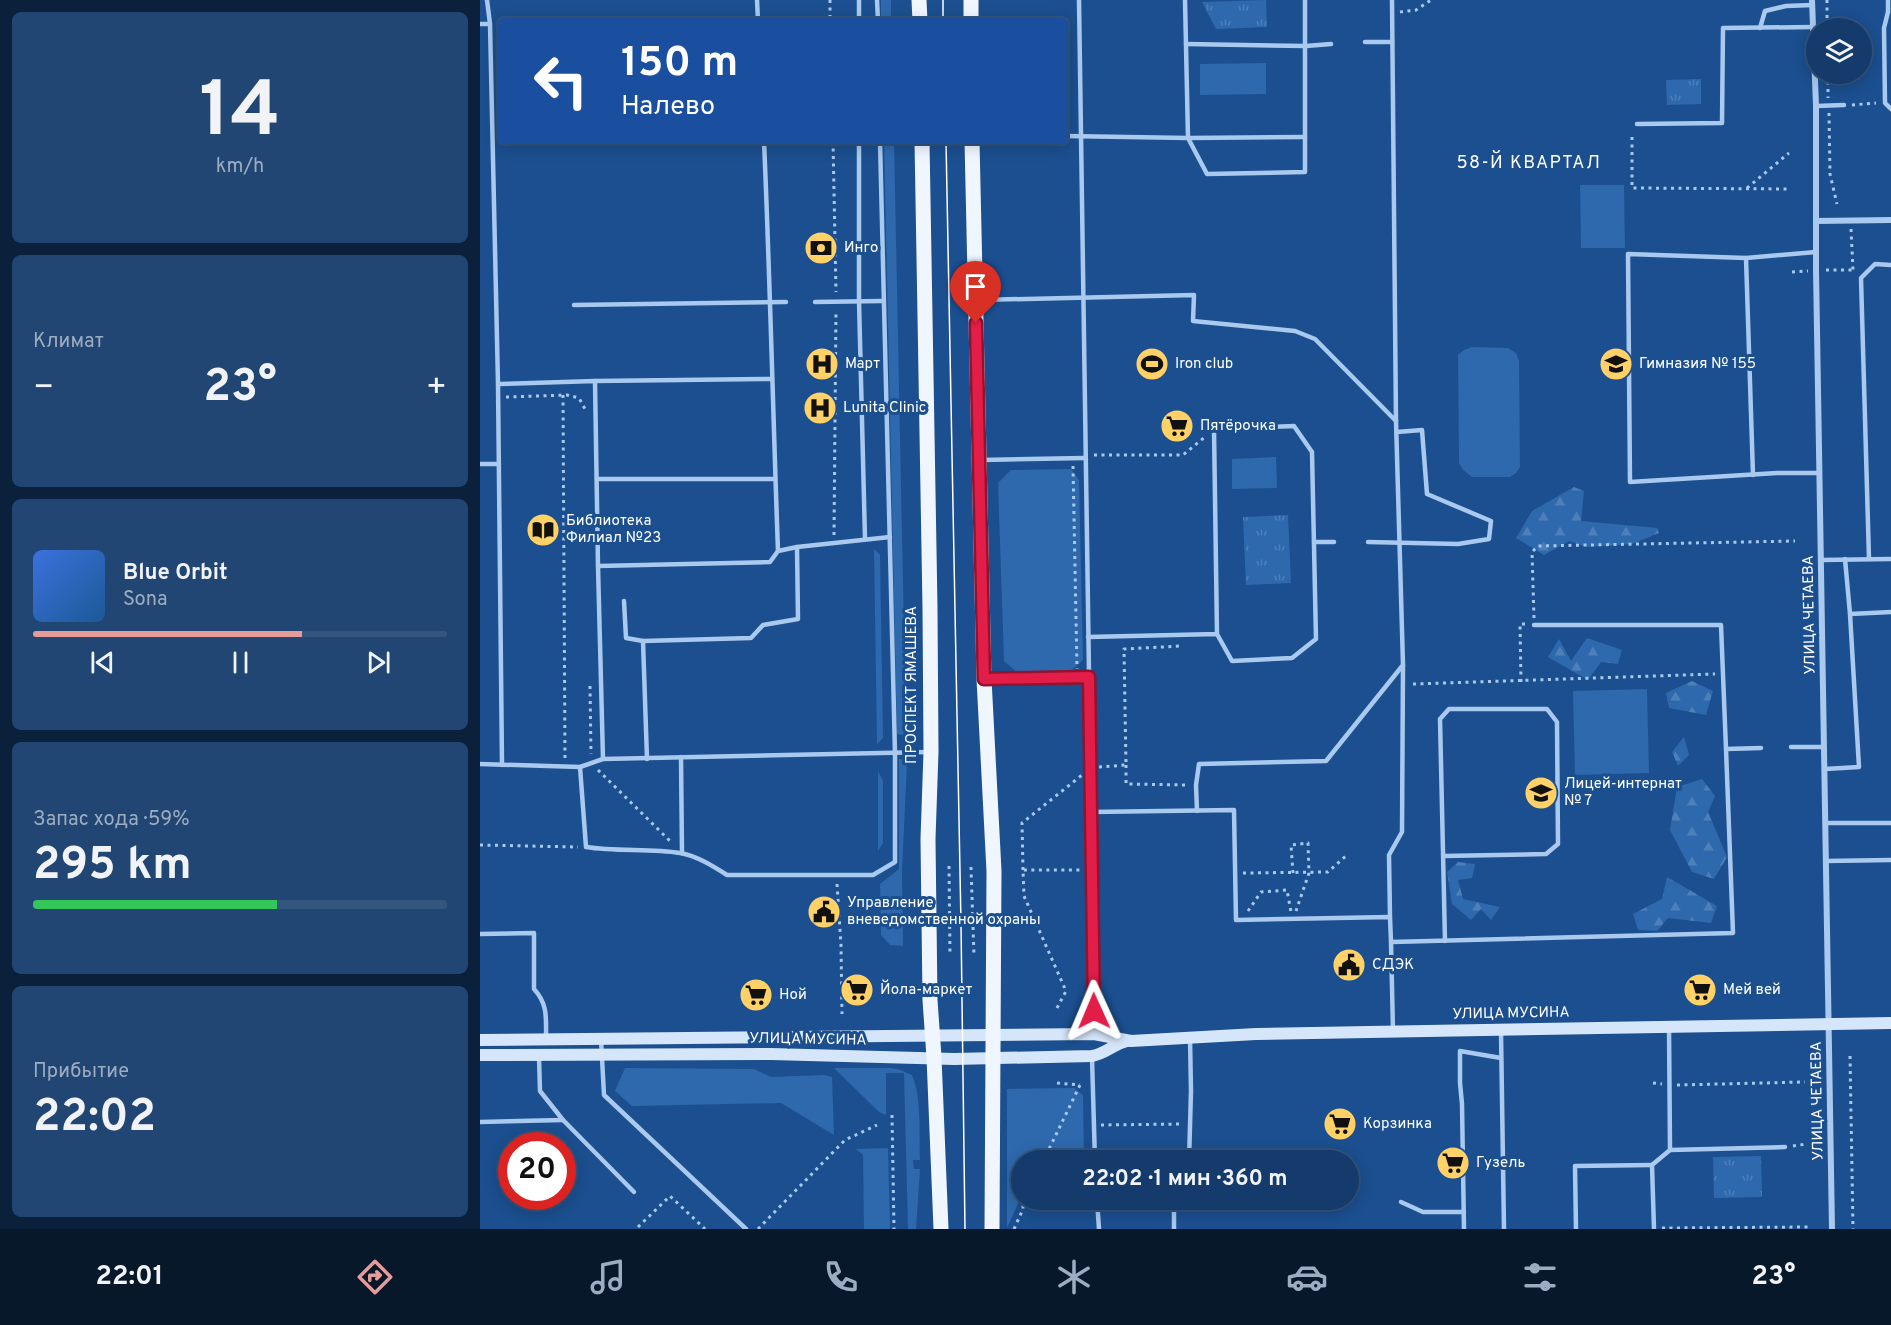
<!DOCTYPE html>
<html lang="ru">
<head>
<meta charset="utf-8">
<style>
	:root { --surface:#143b6b; --page:#214673; --text:#f1f3f6; --muted:#9dadc1; --line:#33557e; --accent:#e69b98 }
	body { margin:0; font-family:Overpass,sans-serif; background:var(--page); color:var(--text); height:100vh; display:flex; flex-direction:column; font-size:22px; white-space:nowrap }
	* { box-sizing:border-box; margin:0 }
	p { font-size:20px; color:var(--muted) }
	.icon { flex:none; width:33px; height:33px; fill:none; stroke:currentColor; stroke-width:2; stroke-linecap:round; stroke-linejoin:round }
	.map { position:relative; flex:1; overflow:hidden }
	.panel { display:flex; flex-direction:column; gap:12px; padding:12px; background:#0b203b; width:480px }
	.panel>* { flex:none }
	.guide { position:absolute; left:18px; top:18px; width:570px; height:126px; border-radius:6px; box-shadow:0 3px 15px #0003,0 0 0 2px var(--line); background:#1a4fa0; color:#fff; overflow:hidden }
	.tools { position:absolute; left:1326px; top:18px; display:grid; gap:12px }
	.tools a { display:grid; place-items:center; width:66px; height:66px; border-radius:50%; background:var(--surface); box-shadow:0 3px 15px #0003,0 0 0 2px var(--line); font-size:30px }
	.speed { position:absolute; left:18px; top:1132px; display:flex; gap:12px; font-size:30px; font-weight:700; text-align:center }
	.speed>* { display:grid; place-content:center; width:78px; height:78px; border-radius:50%; background:var(--surface); box-shadow:0 3px 15px #0003,0 0 0 2px var(--line); line-height:1 }
	.speed .limit { border:9px solid #d22; background:#fff; color:#111 }
	.pin { position:absolute; display:grid; place-items:center; width:51px; height:51px; color:#fff; margin:-62px -26px; border-radius:50% 50% 50% 0; rotate:-45deg; box-shadow:0 0 6px #0007 }
	.pin .icon { rotate:45deg }
	.me { position:absolute; width:66px; margin:-33px; rotate:359deg; stroke-linejoin:round; filter:drop-shadow(0 0 4px #0008) }
	.turn { display:flex; align-items:center; gap:21px; height:126px; padding:0 24px; font-size:27px }
	.turn .icon { width:78px; height:78px; stroke-width:2.5 }
	.turn b { display:block; font-size:42px; line-height:51px }
	.big { font-size:45px; font-weight:700; line-height:1.1 }
	.panel .widget { flex:1; display:flex; flex-direction:column; justify-content:center; gap:9px; min-width:0; padding:0 21px; border-radius:9px; background:var(--page) }
	.panel .dial { align-items:center; gap:0 }
	.dial b { font-size:78px; line-height:1 }
	.song { display:flex; align-items:center; gap:18px }
	.cover { width:72px; height:72px; border-radius:9px; background:linear-gradient(135deg,hsl(220 70% 55%),hsl(210 70% 35%)) }
	.played { height:6px; border-radius:3px; background:linear-gradient(90deg,var(--accent) 65%,var(--line) 65%) }
	.keys { display:flex; justify-content:space-around; direction:ltr }
	.heat { display:flex; justify-content:space-between; align-items:center; font-size:33px; direction:ltr }
	.charge { height:9px; border-radius:4px; background:linear-gradient(90deg,#34c759 59%,var(--line) 0) }
	.trip { position:absolute; left:531px; top:1150px; width:348px; height:60px; border-radius:30px; background:var(--surface); box-shadow:0 3px 15px #0003,0 0 0 2px var(--line); font-weight:700; line-height:60px; text-align:center }
	.tabs { display:flex; height:96px; justify-content:space-around; align-items:center; background:#08182b; color:var(--muted) }
	.tabs .icon { width:42px; height:42px }
	.tabs .current { color:var(--accent) }
	.tabs b { font-size:27px; color:var(--text) }
	main { display:flex; flex:1; min-height:0 }
	.map>svg:first-child { display:block }
</style>
</head>
<body>
<main>
<section class="panel">
<div class="widget dial"><b>14</b><p>km/h</p></div>
<div class="widget"><p>Климат</p>
<div class="heat"><a>−</a><b class="big">23°</b><a>+</a></div>
</div>
<div class="widget">
<div class="song"><i class="cover"></i><div><b>Blue Orbit</b><p>Sona</p></div></div>
<div class="played"></div>
<div class="keys"><svg class="icon" aria-label="previous" viewBox="0 0 24 24"><path d="M18 5L8 12l10 7zM5 5v14"/></svg><svg class="icon" aria-label="pause" viewBox="0 0 24 24"><path d="M8 5v14M16 5v14"/></svg><svg class="icon" aria-label="next" viewBox="0 0 24 24"><path d="M6 5l10 7-10 7zM19 5v14"/></svg></div>
</div>
<div class="widget"><p>Запас хода · 59%</p><b class="big">295 km</b><div class="charge"></div></div>
<div class="widget"><p>Прибытие</p><b class="big">22:02</b></div>
</section>
<div class="map">
<svg width="1411" height="1229" viewBox="0 0 1411 1229">
	<defs>
		<pattern id="forest-firs" width="22" height="20" patternUnits="userSpaceOnUse" patternTransform="scale(1.5)"><rect width="22" height="20" fill="#2e69ad"/><path d="M5 1l3.5 6h-7zM16 11l3.5 6h-7z" fill="#4d80b9"/></pattern>
		<pattern id="park-tufts" width="24" height="20" patternUnits="userSpaceOnUse" patternTransform="scale(1.5)"><rect width="24" height="20" fill="#2e69ad"/><path d="M3 7l-1-3M5 7V3M7 7l1-3M15 17l-1-3M17 17v-4M19 17l1-3" fill="none" stroke="#4d80b9"/></pattern>
	</defs>
	<rect width="100%" height="100%" fill="#1b4f8f"/>
	<g fill="#2e69ad">
		<rect x="401" y="0" width="10" height="21"/>
		<path d="M786 63V94L720 95V64Z"/>
		<path d="M404 141H414L426 730 422 735 417 734Z"/>
		<path d="M1100 185H1144L1145 248H1101Z"/>
		<path d="M992 347 1028 348 1036 353 1039 361 1040 467 1036 473 1030 477H992L983 470 979 463 978 355 984 350Z"/>
		<path d="M796 457 797 488 752 489V459Z"/>
		<path d="M591 469 599 480 603 660 585 676 540 675 524 661 518 483 531 470Z"/>
		<path d="M394 549 400 555 403 738 397 744Z"/>
		<path d="M1167 689 1169 773 1095 775 1093 691Z"/>
		<path d="M419 759H423L427 763 422 871 423 946 410 945 401 935 400 884 419 869Z"/>
		<path d="M398 771 403 781V843L398 851Z"/>
		<path d="M145 1068 274 1069 291 1077 344 1075 352 1077 354 1135 301 1103 152 1106 135 1091Z"/>
		<path d="M354 1068H409L418 1069 432 1075C442 1098 439 1135 440 1160H433L434 1169H440L436 1229H428L424 1073H406V1115L399 1112Z"/>
		<path d="M594 1088 603 1095 604 1161H542L541 1197 527 1228V1089Z"/>
		<path d="M408 1148 410 1229H384L383 1155 376 1149Z"/>
	</g>
	<g fill="url(#forest-firs)">
		<path d="M1094 487 1104 491 1101 521 1177 528 1179 533 1152 544 1107 547 1089 541 1064 555 1036 538 1052 511Z"/>
		<path d="M1107 638 1142 650 1138 664 1121 662 1108 680 1068 657 1079 639 1091 661Z"/>
		<path d="M1212 681 1233 691 1226 715 1189 708 1186 693Z"/>
		<path d="M1204 737 1209 755 1198 766 1192 752Z"/>
		<path d="M1222 779 1235 796 1228 812 1247 857 1234 879 1212 872 1190 830 1197 787Z"/>
		<path d="M978 862 995 864 992 878 978 880 983 899 1020 907 1011 920 1001 909 991 920 972 904 967 872Z"/>
		<path d="M1187 877 1237 906 1231 923 1188 918 1177 931 1158 930 1153 914 1182 899Z"/>
	</g>
	<g fill="url(#park-tufts)">
		<path d="M786 0 787 27 736 29 722 2Z"/>
		<path d="M1221 79V104L1187 105 1186 80Z"/>
		<path d="M808 515 811 583 766 585 763 517Z"/>
		<path d="M1281 1156 1282 1197 1234 1198 1233 1157Z"/>
	</g>
	<g fill="none" stroke-linecap="round" stroke-linejoin="round">
		<g stroke="#a9c9ee" stroke-width="3" stroke-dasharray="3 4.5" stroke-linecap="butt">
			<path d="M350 0V21"/>
			<path d="M1347 0V28"/>
			<path d="M920 12 936 10 951 0"/>
			<path d="M1348 74V98"/>
			<path d="M1372 105 1396 103"/>
			<path d="M1349 113 1350 174 1357 204"/>
			<path d="M1152 137V188L1310 189"/>
			<path d="M353 141 356 292"/>
			<path d="M1267 188 1309 153"/>
			<path d="M1371 229 1373 270"/>
			<path d="M1346 270H1376"/>
			<path d="M1312 272 1328 271"/>
			<path d="M83 395 85 759"/>
			<path d="M26 397 87 395 99 398 105 409"/>
			<path d="M614 455H703L726 436"/>
			<path d="M593 466 597 669"/>
			<path d="M354 535 356 310"/>
			<path d="M1054 618 1052 552 1058 546 1315 541"/>
			<path d="M1041 682 1040 624H1045"/>
			<path d="M933 684 1235 674"/>
			<path d="M110 686 111 754"/>
			<path d="M646 765V784L706 785"/>
			<path d="M619 767 646 765 644 649 701 646"/>
			<path d="M118 770 190 841"/>
			<path d="M0 845 98 847"/>
			<path d="M469 866 470 955"/>
			<path d="M491 867 494 956"/>
			<path d="M543 870 542 823 602 775"/>
			<path d="M763 873 848 872 867 855"/>
			<path d="M813 873 811 845 828 843 829 873 816 911"/>
			<path d="M357 884 361 945 362 1014"/>
			<path d="M768 911 781 892 807 890 811 912"/>
			<path d="M577 1008 586 991 544 896 543 870H603"/>
			<path d="M1370 1056 1373 1229"/>
			<path d="M577 1083 600 1085"/>
			<path d="M1173 1083 1182 1084"/>
			<path d="M1197 1085 1325 1082"/>
			<path d="M412 1115 414 1229"/>
			<path d="M621 1125 702 1124"/>
			<path d="M1313 1146 1326 1144"/>
			<path d="M561 1161 569 1149 600 1085 604 1084"/>
			<path d="M158 1227 190 1196 225 1229"/>
			<path d="M1182 1228 1328 1227"/>
			<path d="M278 1229 365 1140 397 1125"/>
			<path d="M534 1229 543 1209V1200"/>
		</g>
		<g stroke="#a9c9ee" stroke-width="4.5">
			<path d="M7 0 10 24 18 384 22 765"/>
			<path d="M277 0 278 21"/>
			<path d="M397 0 398 21"/>
			<path d="M599 0 614 1011 611 1020V1031"/>
			<path d="M705 0 708 138 727 174 825 172V0"/>
			<path d="M1408 0V12L1404 28 1405 103 1411 109"/>
			<path d="M379 21V0"/>
			<path d="M0 24H10"/>
			<path d="M1280 28 1285 11 1306 6 1332 5"/>
			<path d="M885 42H912"/>
			<path d="M706 44 826 46 851 44"/>
			<path d="M1336 106 1364 105"/>
			<path d="M1157 124 1242 123 1243 28 1333 27"/>
			<path d="M585 136 708 138 825 137"/>
			<path d="M284 141C290 278 293 415 298 551"/>
			<path d="M379 141V301L385 539"/>
			<path d="M1336 252 1266 258 1148 254 1150 482 1297 473H1340"/>
			<path d="M1266 258 1273 475"/>
			<path d="M499 300 714 295 713 321 815 331 835 339 916 421"/>
			<path d="M335 302 402 301"/>
			<path d="M94 305 306 302"/>
			<path d="M115 381 292 379"/>
			<path d="M18 384 115 381 118 566 123 759"/>
			<path d="M501 460 605 458"/>
			<path d="M0 464H19"/>
			<path d="M117 479H293"/>
			<path d="M834 542H854"/>
			<path d="M888 542 978 544 1009 539 1011 521 947 494 942 430 917 432"/>
			<path d="M1389 559 1381 278 1395 264 1411 265"/>
			<path d="M1341 560 1411 559"/>
			<path d="M118 566 290 562 298 551 317 547 410 537"/>
			<path d="M144 601 146 638 163 641 271 638 283 625 318 619 317 547"/>
			<path d="M1370 614 1411 612"/>
			<path d="M1054 625H1241L1246 749"/>
			<path d="M608 637 737 634 752 661 812 658 836 639 832 452 814 426 734 429 737 634"/>
			<path d="M163 641 167 759"/>
			<path d="M506 679 609 677"/>
			<path d="M1311 747H1344"/>
			<path d="M201 757 202 853"/>
			<path d="M0 764 100 767 123 759 449 752"/>
			<path d="M100 767 106 847C137 852 170 848 200 853 217 856 233 866 247 875H393L415 862V754L400 141"/>
			<path d="M1345 769 1379 767 1370 614 1365 559"/>
			<path d="M717 811 716 785 719 764 846 761 923 665 916 421 912 0"/>
			<path d="M611 812 754 810 756 920 910 917 911 942 1253 933 1246 749 1281 748"/>
			<path d="M1345 823H1411"/>
			<path d="M963 856 1066 854 1078 844 1077 722 1067 709H969L960 719 965 941"/>
			<path d="M1346 861 1411 860"/>
			<path d="M910 917 909 855 922 832 923 665"/>
			<path d="M0 934 54 933V989C68 1004 66 1018 66 1038"/>
			<path d="M911 942 913 1031"/>
			<path d="M1021 1032 1024 1229"/>
			<path d="M121 1039 124 1095 266 1229"/>
			<path d="M59 1057 60 1091 83 1120 154 1192"/>
			<path d="M612 1058 615 1161"/>
			<path d="M0 1122 83 1120"/>
			<path d="M1190 1150 1305 1147"/>
			<path d="M694 1158V1161"/>
			<path d="M709 1161 711 1091 710 1038"/>
			<path d="M617 1200 619 1229"/>
			<path d="M694 1200V1229"/>
			<path d="M921 1202 943 1212H984"/>
			<path d="M984 1229 982 1104 980 1083V1051L1021 1058"/>
			<path d="M1096 1229 1095 1166 1172 1165"/>
			<path d="M1174 1229 1172 1165 1190 1150 1189 1027"/>
		</g>
		<g stroke="#a9c9ee" stroke-width="6">
			<path d="M1332 0 1336 106V270L1352 1229"/>
			<path d="M1336 221 1411 220"/>
		</g>
		<g stroke="#d6e6fa" stroke-width="12">
			<path d="M0 1040 614 1034 651 1041 776 1034 1411 1023"/>
			<path d="M0 1055 291 1054 474 1059 612 1056C625 1054 634 1044 647 1041"/>
		</g>
		<g stroke="#f0f6ff" stroke-width="15">
			<path d="M439 0 440 21"/>
			<path d="M491 0V21"/>
			<path d="M442 141 450 608 451 752 448 839 450 1000 454 1057 461 1229"/>
			<path d="M492 141 504 679 514 871 512 1229"/>
		</g>
		<g stroke="#fff" stroke-width="1.5">
			<path d="M463 0V21"/>
			<path d="M466 141 481 924 485 1229"/>
		</g>
	</g>
	<g fill="none" stroke-linecap="round" stroke-linejoin="round">
		<defs>
			<path id="route" d="M496 323 504 679 609 677 614 1011"/>
		</defs>
		<use href="#route" stroke="#92132f" stroke-width="15"/>
		<use href="#route" stroke="#e11d48" stroke-width="10"/>
	</g>
	<defs>
		<symbol id="bank-disc" viewBox="-11 -11 22 22"><circle r="9.5" fill="#ffd166" stroke="#1b4f8f"/><path d="M-6-4H6V4H-6ZM0-2.3a2.3 2.3 0 1 0 0 4.6a2.3 2.3 0 1 0 0-4.6Z" fill="#111"/></symbol>
		<symbol id="hospital-disc" viewBox="-11 -11 22 22"><circle r="9.5" fill="#ffd166" stroke="#1b4f8f"/><path d="M-5-5h3v3.5h4V-5h3V5h-3V1.5h-4V5h-3Z" fill="#111"/></symbol>
		<symbol id="stadium-disc" viewBox="-11 -11 22 22"><circle r="9.5" fill="#ffd166" stroke="#1b4f8f"/><path d="M0-5a6.5 5 0 1 0 0 10a6.5 5 0 1 0 0-10ZM-3.5-1.8h7v3.6h-7Z" fill="#111"/></symbol>
		<symbol id="school-disc" viewBox="-11 -11 22 22"><circle r="9.5" fill="#ffd166" stroke="#1b4f8f"/><path d="M0-5L7-2L0 1L-7-2ZM-4 1L0 2.5L4 1V4Q0 6-4 4Z" fill="#111"/></symbol>
		<symbol id="supermarket-disc" viewBox="-11 -11 22 22"><circle r="9.5" fill="#ffd166" stroke="#1b4f8f"/><path d="M-6-5.5h2.5l.6 2H6L4.5 2H-2.5L-4.4-4H-6ZM-1.5 3.2a1.3 1.3 0 1 0 .1 0ZM3 3.2a1.3 1.3 0 1 0 .1 0Z" fill="#111"/></symbol>
		<symbol id="library-disc" viewBox="-11 -11 22 22"><circle r="9.5" fill="#ffd166" stroke="#1b4f8f"/><path d="M-6-4Q-3-5.5-.7-3.5V5Q-3 3-6 4ZM6-4Q3-5.5 .7-3.5V5Q3 3 6 4Z" fill="#111"/></symbol>
		<symbol id="civic-disc" viewBox="-11 -11 22 22"><circle r="9.5" fill="#ffd166" stroke="#1b4f8f"/><path d="M-.6-6.5H3V-4.5H.6V-3L4-1V1h2V6H-6V1h2V-1L-.6-3ZM-1.2 2.5V6h2.4V2.5Z" fill="#111"/></symbol>
	</defs>
	<g fill-rule="evenodd">
		<use href="#bank-disc" x="322" y="229" width="38" height="38"/>
		<use href="#hospital-disc" x="323" y="345" width="38" height="38"/>
		<use href="#stadium-disc" x="653" y="345" width="38" height="38"/>
		<use href="#school-disc" x="1117" y="345" width="38" height="38"/>
		<use href="#hospital-disc" x="321" y="389" width="38" height="38"/>
		<use href="#supermarket-disc" x="678" y="407" width="38" height="38"/>
		<use href="#library-disc" x="44" y="511" width="38" height="38"/>
		<use href="#school-disc" x="1042" y="774" width="38" height="38"/>
		<use href="#civic-disc" x="325" y="893" width="38" height="38"/>
		<use href="#civic-disc" x="850" y="946" width="38" height="38"/>
		<use href="#supermarket-disc" x="358" y="971" width="38" height="38"/>
		<use href="#supermarket-disc" x="1201" y="971" width="38" height="38"/>
		<use href="#supermarket-disc" x="257" y="976" width="38" height="38"/>
		<use href="#supermarket-disc" x="841" y="1105" width="38" height="38"/>
		<use href="#supermarket-disc" x="954" y="1144" width="38" height="38"/>
	</g>
	<g text-anchor="middle" dominant-baseline="central" stroke-width="6" stroke-linejoin="round" paint-order="stroke">
		<g font-size="15" fill="#fff" stroke="#1b4f8f" text-anchor="start">
			<text x="364" y="248">Инго</text>
			<text x="365" y="364">Март</text>
			<text x="695" y="364">Iron club</text>
			<text x="1159" y="364">Гимназия № 155</text>
			<text x="363" y="408">Lunita Clinic</text>
			<text x="720" y="426">Пятёрочка</text>
			<text x="86" y="521">Библиотека<tspan x="86" dy="17">Филиал №23</tspan></text>
			<text x="1084" y="784">Лицей-интернат<tspan x="1084" dy="17">№ 7</tspan></text>
			<text x="367" y="903">Управление<tspan x="367" dy="17">вневедомственной охраны</tspan></text>
			<text x="892" y="965">СДЭК</text>
			<text x="400" y="990">Йола-маркет</text>
			<text x="1243" y="990">Мей вей</text>
			<text x="299" y="995">Ной</text>
			<text x="883" y="1124">Корзинка</text>
			<text x="996" y="1163">Гузель</text>
		</g>
		<g font-size="15" fill="#fff" stroke="#1b4f8f">
			<text transform="translate(1330 615) rotate(-91)">УЛИЦА ЧЕТАЕВА</text>
			<text transform="translate(432 685) rotate(-90)">ПРОСПЕКТ ЯМАШЕВА</text>
			<text transform="translate(1031 1014) rotate(-1)">УЛИЦА МУСИНА</text>
			<text transform="translate(328 1040) rotate(1)">УЛИЦА МУСИНА</text>
			<text transform="translate(1338 1101) rotate(-91)">УЛИЦА ЧЕТАЕВА</text>
		</g>
		<g font-size="18" letter-spacing="1.5" fill="#fff" stroke="#1b4f8f">
			<text x="1049" y="163">58-Й КВАРТАЛ</text>
		</g>
	</g>
</svg>
<div class="tools">
<a><svg class="icon" aria-label="layers" viewBox="0 0 24 24"><path d="M12 4l9 5-9 5-9-5zM3 14l9 5 9-5"/></svg></a>
</div>
<div class="speed"><div class="limit">20</div></div>
<div class="pin" style="left:496px;top:323px;background:#d93025"><svg class="icon" aria-label="arrive" viewBox="0 0 24 24"><path d="M6 21V4h12l-3 4 3 4H6"/></svg></div>
<svg class="me" style="left:614px;top:1011px" viewBox="-20 -20 40 40"><path d="M0-17L14 15 0 8-14 15z" fill="#e11d48" stroke="#fff" stroke-width="4"/></svg>
<div class="trip">22:02 · 1 мин · 360 m</div>
<div class="guide">
<div class="turn"><svg class="icon" aria-label="left" viewBox="0 0 24 24"><path d="M17 20v-9H6M10 6l-5 5 5 5"/></svg><div><b>150 m</b>Налево</div></div>
</div>
</div>
</main>
<nav class="tabs">
<b>22:01</b>
<svg class="icon current" aria-label="directions" viewBox="0 0 24 24"><path d="M12 3l9 9-9 9-9-9zM9 14v-3h6M13 9l2 2-2 2"/></svg>
<svg class="icon" aria-label="music" viewBox="0 0 24 24"><path d="M9 18V5l10-2v13"/><circle cx="6" cy="18" r="3"/><circle cx="16" cy="16" r="3"/></svg>
<svg class="icon" aria-label="phone" viewBox="0 0 24 24"><path d="M5 4h4l2 5-3 2q2 4 5 5l2-3 5 2v4C11 20 4 13 5 4z"/></svg>
<svg class="icon" aria-label="climate" viewBox="0 0 24 24"><path d="M12 3v18M4 7l16 10M4 17L20 7"/></svg>
<svg class="icon" aria-label="car" viewBox="0 0 24 24"><path d="M5 17H2v-5l4-1 3-4h7l3 4 3 1v5h-3M9 17h6M6 11h13"/><circle cx="7" cy="17" r="2"/><circle cx="17" cy="17" r="2"/></svg>
<svg class="icon" aria-label="filters" viewBox="0 0 24 24"><path d="M4 7h16M4 17h16"/><circle cx="9" cy="7" r="2"/><circle cx="15" cy="17" r="2"/></svg>
<b>23°</b>
</nav>
</body>
</html>
